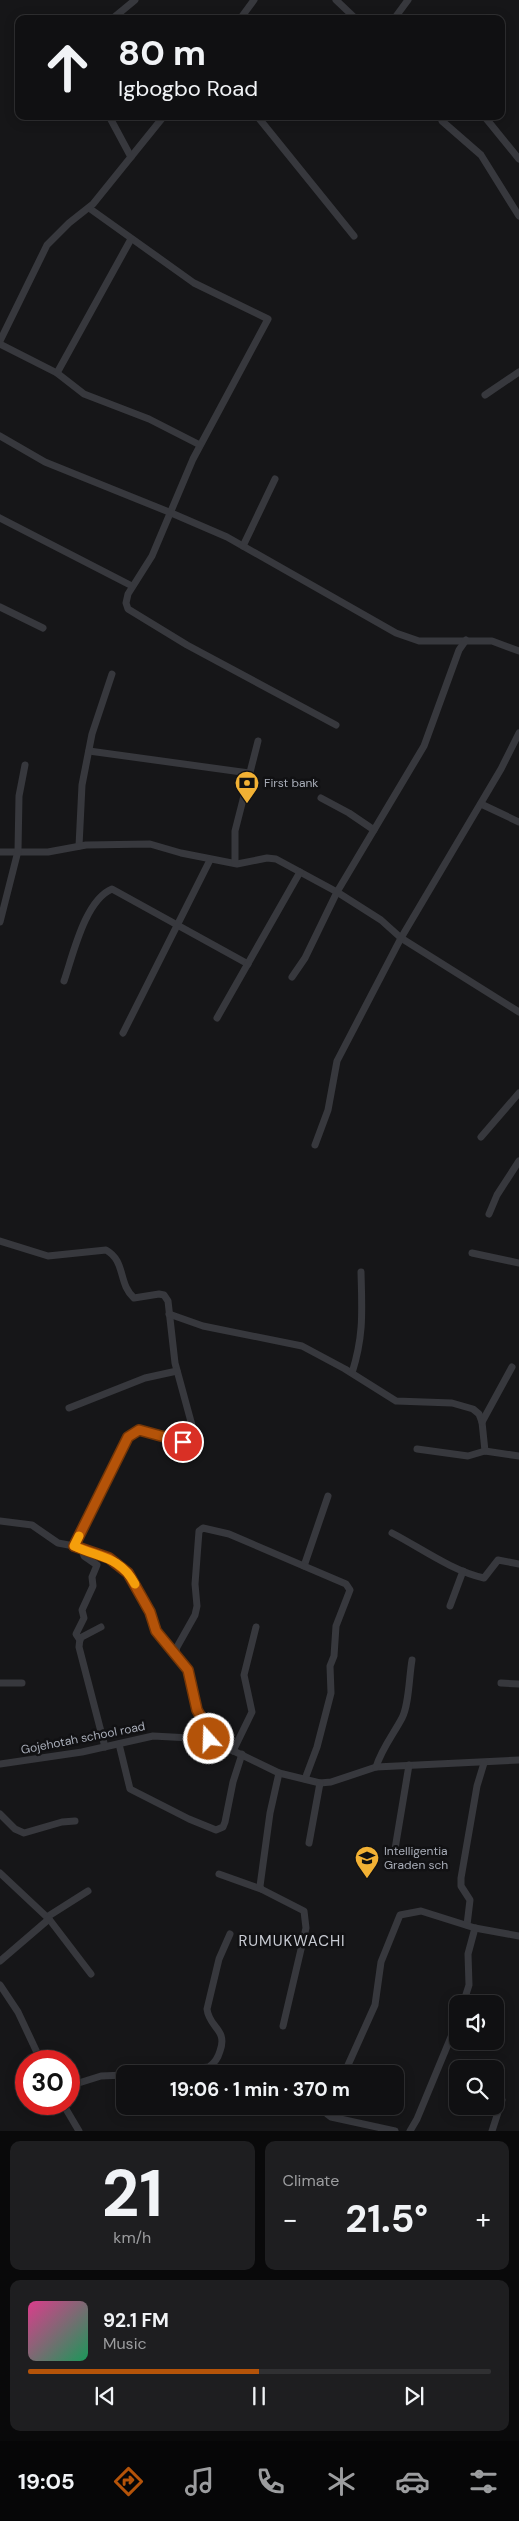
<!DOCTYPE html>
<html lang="en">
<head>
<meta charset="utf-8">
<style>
	:root { --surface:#101012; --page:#1e1e20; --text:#f1f3f6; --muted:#9c9d9f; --line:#303032; --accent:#b45309 }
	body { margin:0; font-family:"DM Sans",sans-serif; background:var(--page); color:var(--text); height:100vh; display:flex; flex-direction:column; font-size:19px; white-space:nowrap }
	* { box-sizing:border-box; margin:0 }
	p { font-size:16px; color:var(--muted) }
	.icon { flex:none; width:28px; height:28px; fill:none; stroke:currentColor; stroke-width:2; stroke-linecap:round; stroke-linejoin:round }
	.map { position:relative; height:2131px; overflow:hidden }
	.details { display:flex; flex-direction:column; gap:10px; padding:10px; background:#09090a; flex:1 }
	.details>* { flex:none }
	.top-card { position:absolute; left:15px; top:15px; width:490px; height:105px; border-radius:10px; box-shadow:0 2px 12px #0003,0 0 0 1px var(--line); background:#101012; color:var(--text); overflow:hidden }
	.tools { position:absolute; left:449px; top:1995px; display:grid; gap:10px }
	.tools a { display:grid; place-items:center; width:55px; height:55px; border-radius:10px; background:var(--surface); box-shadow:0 2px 12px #0003,0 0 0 1px var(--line); font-size:25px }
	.speed { position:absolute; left:15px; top:2050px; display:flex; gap:10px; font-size:25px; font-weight:700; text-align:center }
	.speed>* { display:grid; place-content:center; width:65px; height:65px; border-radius:50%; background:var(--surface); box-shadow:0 2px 12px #0003,0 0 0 1px var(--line); line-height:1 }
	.speed .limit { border:8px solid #d22; background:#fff; color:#111 }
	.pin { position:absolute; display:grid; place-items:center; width:42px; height:42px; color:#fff; margin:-21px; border:2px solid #fff; border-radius:50%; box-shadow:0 1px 5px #0007 }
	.me { position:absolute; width:55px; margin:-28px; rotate:340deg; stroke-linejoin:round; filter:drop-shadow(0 0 4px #0008) }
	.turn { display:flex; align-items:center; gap:18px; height:105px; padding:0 20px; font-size:22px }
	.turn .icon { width:65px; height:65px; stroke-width:2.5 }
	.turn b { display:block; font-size:35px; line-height:42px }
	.big { font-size:38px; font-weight:700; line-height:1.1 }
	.details .tile { flex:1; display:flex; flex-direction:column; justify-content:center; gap:8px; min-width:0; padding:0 18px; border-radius:10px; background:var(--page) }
	.details .dial { align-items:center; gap:0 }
	.dial b { font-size:65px; line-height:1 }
	.song { display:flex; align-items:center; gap:15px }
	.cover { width:60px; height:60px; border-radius:8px; background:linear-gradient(135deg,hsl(330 70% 55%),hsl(150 70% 35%)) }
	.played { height:5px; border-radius:2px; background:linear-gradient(90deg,var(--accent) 50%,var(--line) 50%) }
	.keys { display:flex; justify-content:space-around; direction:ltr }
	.heat { display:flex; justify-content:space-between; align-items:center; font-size:28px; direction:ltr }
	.details .tiles { flex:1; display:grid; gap:10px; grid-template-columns:1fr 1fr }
	.tile:last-child { grid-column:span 2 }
	.trip { position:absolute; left:116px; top:2065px; width:288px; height:50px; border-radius:10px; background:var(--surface); box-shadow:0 2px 12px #0003,0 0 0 1px var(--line); font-weight:700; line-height:50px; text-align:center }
	.menu { display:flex; height:80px; justify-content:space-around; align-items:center; background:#060607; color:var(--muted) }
	.menu .icon { width:35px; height:35px }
	.menu .on { color:var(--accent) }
	.menu b { font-size:22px; color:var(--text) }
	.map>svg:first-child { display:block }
</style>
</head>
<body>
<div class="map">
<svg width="519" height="2131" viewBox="0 0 519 2131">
	<rect width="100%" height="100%" fill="#161618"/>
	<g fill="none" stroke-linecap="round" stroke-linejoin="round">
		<g stroke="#37383d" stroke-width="7">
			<path d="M336 0 356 19"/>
			<path d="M112 19 135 0"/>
			<path d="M240 19 254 0"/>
			<path d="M394 19 408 0"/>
			<path d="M109 116 131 157"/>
			<path d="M257 116 354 236"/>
			<path d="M440 116 442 121 481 155 519 216"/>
			<path d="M484 116 519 159"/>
			<path d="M89 208 194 283 268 319 193 459 152 556 128 594 126 603 128 609 187 645 336 725"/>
			<path d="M0 341 47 245 69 223 93 204 164 116"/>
			<path d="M0 344 57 373 84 394 149 419 200 445"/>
			<path d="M57 373 131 239"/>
			<path d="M485 395 519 372"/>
			<path d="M0 436 45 462 169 512 227 537 396 633 419 641H492L519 651"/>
			<path d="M0 518 132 586"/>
			<path d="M243 546 275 479"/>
			<path d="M0 607 43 628"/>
			<path d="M89 751 249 773"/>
			<path d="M321 798 349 813 374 830"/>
			<path d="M481 804 519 822"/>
			<path d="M79 846 82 785 92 734 112 674"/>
			<path d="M0 852H48L86 845 150 844 181 853 237 864 267 858 276 859 337 892 381 920 401 938 519 1012"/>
			<path d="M235 863V831L258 741"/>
			<path d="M0 922 18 851 19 796 25 765"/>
			<path d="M292 977 305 958 337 892 424 746 459 650 466 640"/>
			<path d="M64 981C73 955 85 900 112 889L248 964"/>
			<path d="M217 1018 300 872"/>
			<path d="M123 1033 210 860"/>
			<path d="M481 1137 519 1093"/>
			<path d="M315 1145 328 1110 337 1061 401 938 501 769 519 733"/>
			<path d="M489 1214 497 1195 519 1161"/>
			<path d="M0 1241 48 1256 106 1250C126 1261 118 1284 134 1298L159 1294 164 1295 168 1301 175 1363 193 1429 189 1441 183 1442 139 1430 134 1432 125 1444 74 1546"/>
			<path d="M472 1253 519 1263"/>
			<path d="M169 1314 203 1326 302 1346 345 1369 396 1401 452 1403 473 1409 479 1414 482 1422 485 1451"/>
			<path d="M352 1373C364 1335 362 1311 361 1272"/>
			<path d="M69 1408 145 1378 177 1371"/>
			<path d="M482 1422 512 1367"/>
			<path d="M417 1449 468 1456 485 1451 519 1456"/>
			<path d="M0 1521 32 1525 58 1543 74 1546 109 1558 128 1573 150 1612 156 1631 188 1670 197 1710 207 1729 209 1739"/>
			<path d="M392 1533C421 1548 452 1571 484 1578L498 1560 519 1564"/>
			<path d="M304 1566 328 1496"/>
			<path d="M450 1606 463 1571"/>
			<path d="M101 1627 80 1638 79 1647 105 1747"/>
			<path d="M80 1640 76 1634 84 1618 82 1610 93 1586 92 1577 97 1565 84 1556 82 1550"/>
			<path d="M175 1655 177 1647 195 1615 197 1606 195 1584 199 1531 203 1528 229 1534 346 1584 350 1590 336 1626 334 1656 330 1666 331 1693 317 1747 305 1779"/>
			<path d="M0 1683H22"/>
			<path d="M501 1683 519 1684"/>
			<path d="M119 1744 130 1789 189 1819 216 1830 223 1827 225 1822 233 1782 242 1754"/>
			<path d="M233 1751 252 1712 244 1675 256 1627"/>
			<path d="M0 1764 82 1752 153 1736 209 1739 279 1773 320 1783 331 1782 376 1767 519 1760"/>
			<path d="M376 1767C382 1748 393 1735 402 1718 409 1705 409 1677 412 1660"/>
			<path d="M0 1814 15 1829 24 1833 62 1822 75 1821"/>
			<path d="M309 1843 320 1783"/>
			<path d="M395 1849 409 1765"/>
			<path d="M0 1873 49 1919 91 1974"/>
			<path d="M219 1874 261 1889 304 1911 306 1928 283 2026"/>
			<path d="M261 1889 260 1886 270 1813 279 1773"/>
			<path d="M47 1917 88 1891"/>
			<path d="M467 1925 470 1900 461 1886V1878L477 1786 484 1763"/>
			<path d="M0 1961 49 1919"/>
			<path d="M0 1985 18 2012 41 2061"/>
			<path d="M463 2004 469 1985 468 1954 475 1928"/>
			<path d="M140 2074 209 2067C215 2063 218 2058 220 2051 228 2029 209 2028 207 2009L219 1959 230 1934"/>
			<path d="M344 2074 375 2005 381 1962 400 1915 421 1911 475 1928 519 1936"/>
			<path d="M69 2086 101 2076 125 2075"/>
			<path d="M63 2104 79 2131"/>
			<path d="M326 2106 327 2114 331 2117 395 2131"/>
			<path d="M410 2131 417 2119 458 2020"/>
			<path d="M492 2131 502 2100"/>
		</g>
	</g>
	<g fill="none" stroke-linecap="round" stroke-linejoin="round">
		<defs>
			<path id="route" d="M183 1442 139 1430 128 1437 74 1546 109 1558 128 1573 150 1612 156 1631 188 1670 197 1710 208 1729 209 1739"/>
		</defs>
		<use href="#route" stroke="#753606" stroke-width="12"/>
		<use href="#route" stroke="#b45309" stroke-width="9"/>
		<path stroke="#f59e0b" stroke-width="9" d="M79 1536 74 1546C99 1558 120 1556 135 1584"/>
	</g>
	<defs>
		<symbol id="bank-pin" viewBox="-11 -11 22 30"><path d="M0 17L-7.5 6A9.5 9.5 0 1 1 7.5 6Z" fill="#f2b134" stroke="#111113"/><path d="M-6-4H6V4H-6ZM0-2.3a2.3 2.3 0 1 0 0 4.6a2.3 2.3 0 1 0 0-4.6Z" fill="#111"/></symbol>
		<symbol id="school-pin" viewBox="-11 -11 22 30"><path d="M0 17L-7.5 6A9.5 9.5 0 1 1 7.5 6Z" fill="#f2b134" stroke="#111113"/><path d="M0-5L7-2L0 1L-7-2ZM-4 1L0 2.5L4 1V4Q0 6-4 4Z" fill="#111"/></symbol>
	</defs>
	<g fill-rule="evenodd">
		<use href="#bank-pin" x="233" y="769" width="28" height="38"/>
		<use href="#school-pin" x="353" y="1844" width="28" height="38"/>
	</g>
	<g text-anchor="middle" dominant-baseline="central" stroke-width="5" stroke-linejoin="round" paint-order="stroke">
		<g font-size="12" fill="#a8adb8" stroke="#111113" text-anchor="start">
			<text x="264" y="783">First bank</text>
			<text x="384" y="1851">Intelligentia<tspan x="384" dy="14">Graden sch</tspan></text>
		</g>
		<g font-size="12" fill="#a8adb8" stroke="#111113">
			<text transform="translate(83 1738) rotate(-11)">Gojehotah school road</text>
		</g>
		<g font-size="15" letter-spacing="1" fill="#c9ccd4" stroke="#111113">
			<text x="292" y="1941">RUMUKWACHI</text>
		</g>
	</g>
</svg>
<div class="tools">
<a><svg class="icon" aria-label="sound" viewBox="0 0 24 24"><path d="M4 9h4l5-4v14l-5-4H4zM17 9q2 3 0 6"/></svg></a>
<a><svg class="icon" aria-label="search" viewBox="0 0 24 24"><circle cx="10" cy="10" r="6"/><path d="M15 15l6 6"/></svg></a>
</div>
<div class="speed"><div class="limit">30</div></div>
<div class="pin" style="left:183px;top:1442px;background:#d93025"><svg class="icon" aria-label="arrive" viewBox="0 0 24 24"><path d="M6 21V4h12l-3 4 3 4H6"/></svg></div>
<svg class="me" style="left:209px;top:1739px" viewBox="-20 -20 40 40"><circle r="17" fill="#b45309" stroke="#fff" stroke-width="3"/><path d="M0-11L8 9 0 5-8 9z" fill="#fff"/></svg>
<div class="trip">19:06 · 1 min · 370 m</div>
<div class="top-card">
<div class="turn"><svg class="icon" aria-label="ahead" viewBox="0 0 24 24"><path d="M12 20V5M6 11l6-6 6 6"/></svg><div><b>80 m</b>Igbogbo Road</div></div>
</div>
</div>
<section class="details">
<div class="tiles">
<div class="tile dial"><b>21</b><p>km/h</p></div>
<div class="tile"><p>Climate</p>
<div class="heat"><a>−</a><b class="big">21.5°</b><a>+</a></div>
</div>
<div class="tile">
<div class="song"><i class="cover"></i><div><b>92.1 FM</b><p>Music</p></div></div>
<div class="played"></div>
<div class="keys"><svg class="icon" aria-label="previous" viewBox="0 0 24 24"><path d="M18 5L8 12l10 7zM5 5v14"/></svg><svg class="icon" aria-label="pause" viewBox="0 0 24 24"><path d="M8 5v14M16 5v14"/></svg><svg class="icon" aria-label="next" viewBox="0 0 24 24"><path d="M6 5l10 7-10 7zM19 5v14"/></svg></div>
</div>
</div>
</section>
<nav class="menu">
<b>19:05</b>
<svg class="icon on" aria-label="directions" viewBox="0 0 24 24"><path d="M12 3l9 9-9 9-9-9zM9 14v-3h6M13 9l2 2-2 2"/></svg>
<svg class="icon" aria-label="music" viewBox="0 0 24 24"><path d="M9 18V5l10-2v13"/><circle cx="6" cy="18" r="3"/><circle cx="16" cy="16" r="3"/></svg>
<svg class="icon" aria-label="phone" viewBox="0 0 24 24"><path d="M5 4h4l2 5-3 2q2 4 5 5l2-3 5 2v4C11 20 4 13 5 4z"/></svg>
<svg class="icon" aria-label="climate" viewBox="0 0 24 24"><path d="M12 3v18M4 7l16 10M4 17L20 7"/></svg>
<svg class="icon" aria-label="car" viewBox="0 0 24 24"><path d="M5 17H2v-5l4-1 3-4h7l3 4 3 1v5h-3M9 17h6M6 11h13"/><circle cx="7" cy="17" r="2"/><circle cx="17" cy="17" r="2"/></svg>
<svg class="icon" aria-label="filters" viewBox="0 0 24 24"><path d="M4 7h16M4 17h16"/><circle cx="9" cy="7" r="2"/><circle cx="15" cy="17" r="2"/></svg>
</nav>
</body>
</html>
